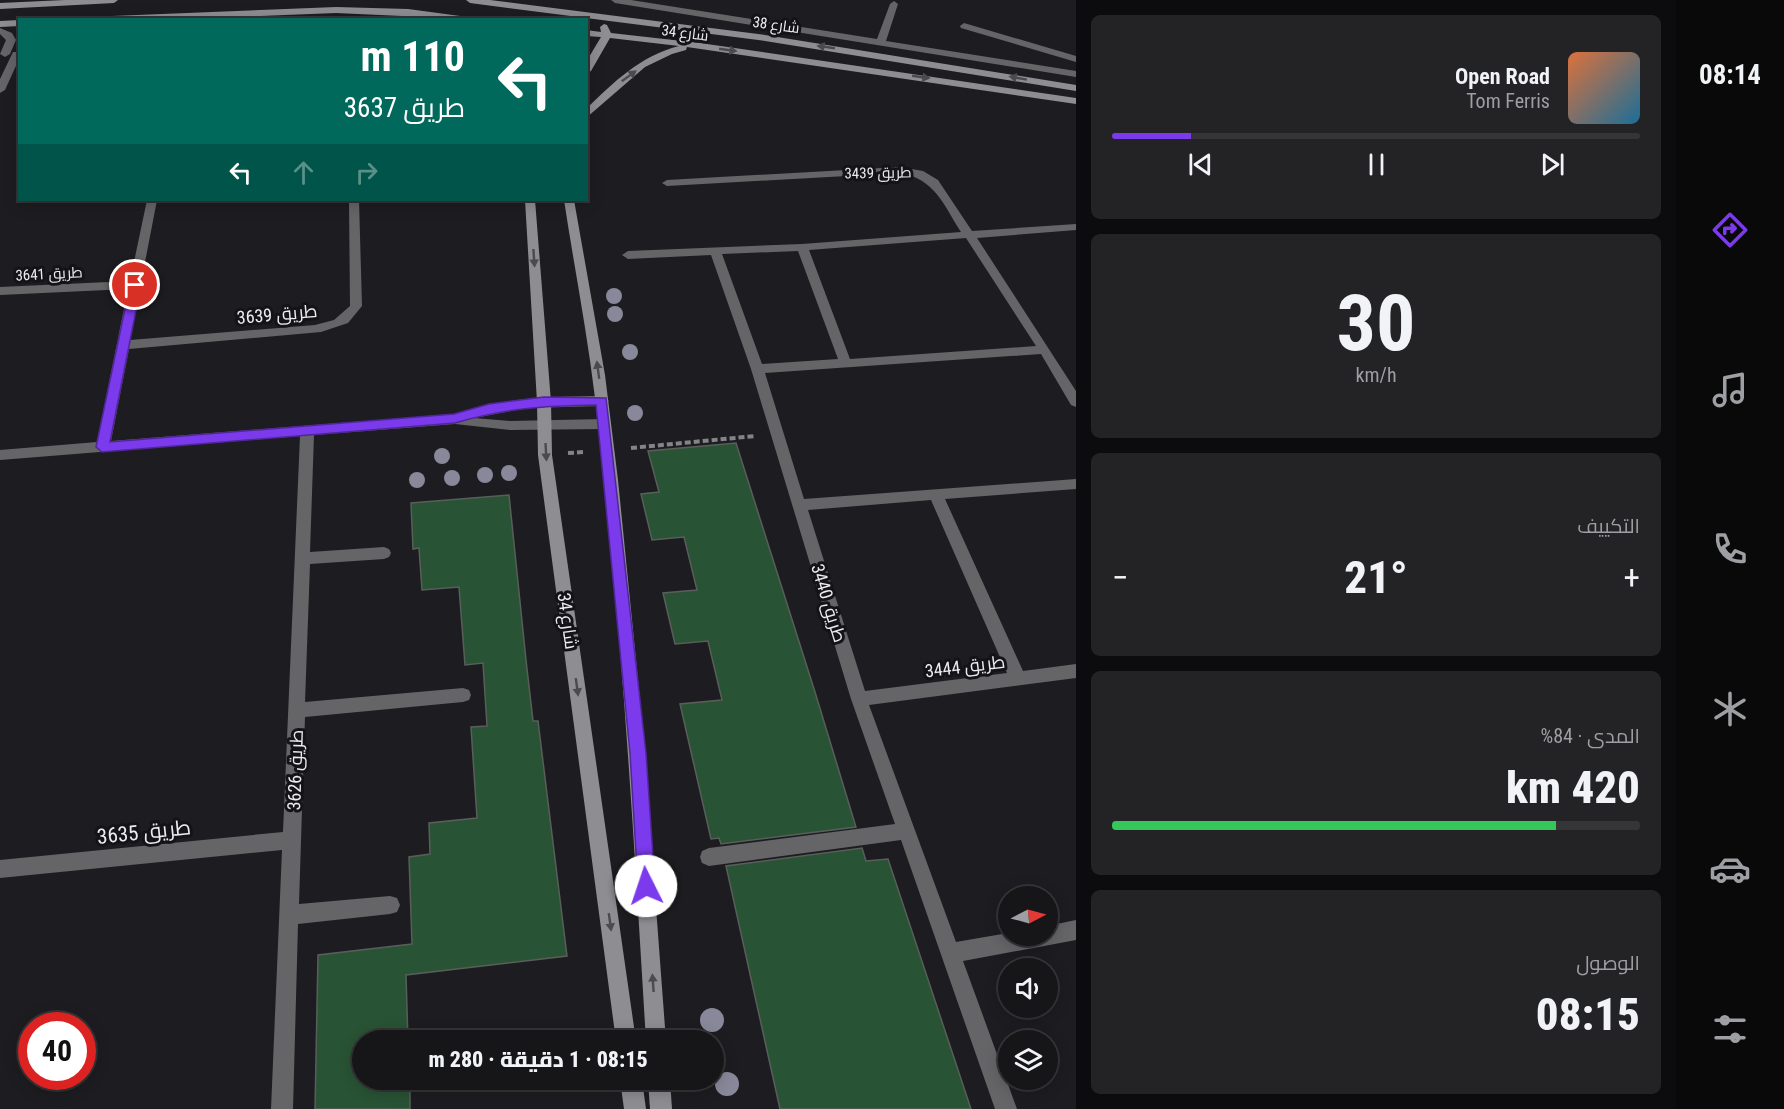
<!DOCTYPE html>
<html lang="ar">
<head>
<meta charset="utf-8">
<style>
	:root { --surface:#161619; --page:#232326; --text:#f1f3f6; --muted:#9e9fa2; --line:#353538; --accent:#7c3aed }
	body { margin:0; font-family:"Roboto Condensed",Cairo,sans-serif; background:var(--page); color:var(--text); direction:rtl; height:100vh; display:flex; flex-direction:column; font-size:22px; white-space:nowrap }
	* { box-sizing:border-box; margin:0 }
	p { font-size:20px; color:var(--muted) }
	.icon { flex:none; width:33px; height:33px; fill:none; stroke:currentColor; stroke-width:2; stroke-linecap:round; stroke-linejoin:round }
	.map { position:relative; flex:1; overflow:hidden; direction:ltr }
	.sheet { display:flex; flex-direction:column; gap:15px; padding:15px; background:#0c0c0e; width:600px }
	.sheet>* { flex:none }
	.guide { position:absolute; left:18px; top:18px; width:570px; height:183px; border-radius:0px; box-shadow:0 3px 15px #0003,0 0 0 2px var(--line); direction:rtl; background:#00695c; color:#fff; overflow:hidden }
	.needle { width:39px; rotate:84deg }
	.controls { position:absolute; left:998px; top:886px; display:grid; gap:12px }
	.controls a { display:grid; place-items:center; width:60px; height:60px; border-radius:50%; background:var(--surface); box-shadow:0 3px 15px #0003,0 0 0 2px var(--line); font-size:30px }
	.speed { position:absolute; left:18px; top:1012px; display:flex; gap:12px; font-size:30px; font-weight:700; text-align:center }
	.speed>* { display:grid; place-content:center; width:78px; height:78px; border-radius:50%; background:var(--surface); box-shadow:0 3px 15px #0003,0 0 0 2px var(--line); line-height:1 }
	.speed .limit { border:9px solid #d22; background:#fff; color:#111 }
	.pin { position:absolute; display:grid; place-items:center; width:51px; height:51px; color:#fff; margin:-26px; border:3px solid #fff; border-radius:50%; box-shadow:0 2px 6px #0007 }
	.me { position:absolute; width:66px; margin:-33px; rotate:356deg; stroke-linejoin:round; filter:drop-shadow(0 0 4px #0008) }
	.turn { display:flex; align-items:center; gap:21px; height:126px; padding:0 24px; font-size:27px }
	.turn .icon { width:78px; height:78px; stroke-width:2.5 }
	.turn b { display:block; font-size:42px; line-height:51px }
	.lanes { display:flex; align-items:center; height:57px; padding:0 24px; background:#0003; justify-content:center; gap:30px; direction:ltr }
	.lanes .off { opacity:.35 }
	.big { font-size:45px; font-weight:800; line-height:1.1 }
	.sheet .card { flex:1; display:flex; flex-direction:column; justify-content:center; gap:9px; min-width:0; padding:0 21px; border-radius:9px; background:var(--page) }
	.sheet .dial { align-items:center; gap:0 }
	.dial b { font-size:78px; line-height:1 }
	.song { display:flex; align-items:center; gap:18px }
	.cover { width:72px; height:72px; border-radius:9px; background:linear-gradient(135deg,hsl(20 70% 55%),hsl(200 70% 35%)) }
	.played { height:6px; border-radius:3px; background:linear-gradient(90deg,var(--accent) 15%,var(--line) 15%) }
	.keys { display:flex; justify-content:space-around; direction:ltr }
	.heat { display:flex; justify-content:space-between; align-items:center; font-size:33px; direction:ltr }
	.charge { height:9px; border-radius:4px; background:linear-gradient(90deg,#34c759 84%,var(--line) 0) }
	.trip { position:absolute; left:352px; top:1030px; width:372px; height:60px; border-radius:30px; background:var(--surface); box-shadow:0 3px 15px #0003,0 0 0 2px var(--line); font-weight:800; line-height:60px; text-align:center; direction:rtl }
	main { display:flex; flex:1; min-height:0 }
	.dock { display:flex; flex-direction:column; width:108px; justify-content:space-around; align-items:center; background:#09090a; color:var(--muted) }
	.dock .icon { width:42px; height:42px }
	.dock .current { color:var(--accent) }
	.dock b { font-size:27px; color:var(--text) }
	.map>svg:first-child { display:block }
</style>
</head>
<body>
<main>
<nav class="dock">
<b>08:14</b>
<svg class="icon current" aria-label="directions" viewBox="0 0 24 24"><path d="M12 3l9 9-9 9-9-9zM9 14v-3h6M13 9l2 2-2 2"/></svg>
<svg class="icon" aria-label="music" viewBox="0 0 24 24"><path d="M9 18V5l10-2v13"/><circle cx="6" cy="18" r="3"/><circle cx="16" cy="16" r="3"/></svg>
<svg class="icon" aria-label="phone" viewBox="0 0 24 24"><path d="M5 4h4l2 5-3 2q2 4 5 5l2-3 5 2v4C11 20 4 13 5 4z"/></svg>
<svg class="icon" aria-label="climate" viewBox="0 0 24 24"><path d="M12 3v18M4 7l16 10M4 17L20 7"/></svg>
<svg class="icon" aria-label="car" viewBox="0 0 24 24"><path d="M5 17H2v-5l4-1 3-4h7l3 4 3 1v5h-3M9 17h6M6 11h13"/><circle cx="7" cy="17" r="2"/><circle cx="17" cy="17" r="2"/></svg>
<svg class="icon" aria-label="filters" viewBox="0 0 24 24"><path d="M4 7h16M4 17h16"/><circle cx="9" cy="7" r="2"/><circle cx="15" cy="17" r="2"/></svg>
</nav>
<section class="sheet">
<div class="card">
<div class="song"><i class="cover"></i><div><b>Open Road</b><p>Tom Ferris</p></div></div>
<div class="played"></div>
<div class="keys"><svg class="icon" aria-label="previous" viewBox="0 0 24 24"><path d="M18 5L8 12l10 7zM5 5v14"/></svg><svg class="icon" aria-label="pause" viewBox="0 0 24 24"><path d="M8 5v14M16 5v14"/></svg><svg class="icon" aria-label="next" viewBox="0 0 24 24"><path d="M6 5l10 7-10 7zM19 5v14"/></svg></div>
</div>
<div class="card dial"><b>30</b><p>km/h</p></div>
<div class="card"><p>التكييف</p>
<div class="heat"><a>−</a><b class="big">21°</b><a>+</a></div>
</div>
<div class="card"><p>المدى · 84%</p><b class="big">420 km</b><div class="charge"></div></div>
<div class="card"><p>الوصول</p><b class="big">08:15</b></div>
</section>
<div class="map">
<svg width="1076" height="1109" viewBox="0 0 1076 1109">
	<rect width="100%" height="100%" fill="#1d1d21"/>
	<g fill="#295335" stroke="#595e5a" stroke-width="1.5">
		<path d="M736 443 815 692 856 827 721 844 719 838 711 839 680 704 722 700 708 641 675 644 663 593 697 590 684 537 652 540 641 494 659 492 648 451Z"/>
		<path d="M509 495 526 660 533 721H538L567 956 406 975 408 1041H363V1080H410V1109H315L318 955 412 944 409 857 430 854 429 823 477 818 471 727 487 726 483 663 465 665 459 587 422 590 419 548 413 549 411 503Z"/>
		<path d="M862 848 866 861 888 859 971 1109H780L726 866Z"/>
	</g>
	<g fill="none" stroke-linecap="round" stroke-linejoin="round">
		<g stroke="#848487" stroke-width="4" stroke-dasharray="6 3" stroke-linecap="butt">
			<path d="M631 448 755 436"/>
			<path d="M568 453 585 452"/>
		</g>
		<path fill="#656568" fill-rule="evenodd" d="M611 0H631L877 39 890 4 894 1 898 4 886 41 1076 71V77L615 3Z"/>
		<g fill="#656568" fill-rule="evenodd">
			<path d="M964 23 1076 56V62L961 28 960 26Z"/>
			<path d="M0 28 12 33 16 40 10 54 5 57 0 54 6 40 0 34Z"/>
			<path d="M13 52H19L20 57 5 90 0 93V79Z"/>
			<path d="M900 167 923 171 938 180 972 231 1076 224V230L977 238 1076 391V407L1071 405 1041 354 765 373 804 499 1076 479V489L945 499 1023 671 1076 664V678L869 705 956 942 1008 933V936H1047V926L1076 920V940L963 961 1017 1109H995L901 840 709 866 702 863 700 857 702 851 709 848 895 824 851 699 751 369 711 255 628 259 622 255 628 251 802 244 961 232C943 204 935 179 900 173L667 186 662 183 667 180ZM966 238 1036 346 850 359 809 250ZM798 251 838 359 762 364 722 254ZM931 500 1007 673 865 691 808 510Z"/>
			<path d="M147 200H157L130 340 315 325 334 320 350 306 349 200H359L362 306 348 323 321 332 129 349 111 441 454 414C503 398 551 396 602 396L609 401 602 406 527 408 474 418 510 421 604 419 611 424 604 429 510 430 455 424 314 435 310 552 384 547 389 549 391 553 389 557 384 559 310 564 305 702 463 688 469 690 471 695 469 700 463 702 305 717 299 904 390 896 397 898 400 905 397 912 390 914 298 924 293 1109H271L282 850 0 878V860L283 832 300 436 0 460V450L97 442 128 289 0 295V287L130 281Z"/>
		</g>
		<g fill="#8e8e92" fill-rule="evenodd">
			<path d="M65 0H118L114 3 0 9V3Z"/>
			<path d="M466 0H490L765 35 1076 85V91L765 41 470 3Z"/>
			<path d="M336 7 408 9 490 20 336 13 165 20H83L87 17Z"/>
			<path d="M20 20V26L0 27V21Z"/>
			<path d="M604 24 607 25 611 33 700 43 1076 98V104L687 47 686 50 672 54 645 67 586 118V109C614 82 640 56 679 46L610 38 591 71 586 74V62L601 37 586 36V30L601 32 600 27Z"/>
			<path d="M525 200H535L551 402 552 455 636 1041H616L538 455 537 402Z"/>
			<path d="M564 200H574L605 375 618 480 642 720 666 1041H646C633 826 621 611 595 398 587 331 574 266 564 200Z"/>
			<path d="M620 1080H642L646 1109H624Z"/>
			<path d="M648 1080H670L672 1109H650Z"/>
		</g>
	</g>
	<g fill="#88889a">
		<circle cx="614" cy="296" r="8"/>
		<circle cx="615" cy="314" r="8"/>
		<circle cx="630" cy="352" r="8"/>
		<circle cx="635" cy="413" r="8"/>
		<circle cx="442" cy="456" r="8"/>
		<circle cx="509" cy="473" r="8"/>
		<circle cx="485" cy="475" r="8"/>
		<circle cx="452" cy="478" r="8"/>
		<circle cx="417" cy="480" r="8"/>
		<circle cx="712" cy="1020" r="12"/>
		<circle cx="727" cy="1084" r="12"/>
	</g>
	<defs><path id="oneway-solid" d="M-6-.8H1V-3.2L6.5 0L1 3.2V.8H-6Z" transform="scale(1.5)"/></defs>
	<g fill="#4b4b4f">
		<use href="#oneway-solid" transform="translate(826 47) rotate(-172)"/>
		<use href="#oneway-solid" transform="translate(728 50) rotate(8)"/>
		<use href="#oneway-solid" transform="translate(629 76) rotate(-36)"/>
		<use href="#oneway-solid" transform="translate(921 77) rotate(8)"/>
		<use href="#oneway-solid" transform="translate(1018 78) rotate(-170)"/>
		<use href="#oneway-solid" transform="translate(534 258) rotate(86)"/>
		<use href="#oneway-solid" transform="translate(598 370) rotate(-98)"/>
		<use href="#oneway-solid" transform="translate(546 452) rotate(87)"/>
		<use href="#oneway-solid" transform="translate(577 687) rotate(82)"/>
		<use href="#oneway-solid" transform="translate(610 922) rotate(82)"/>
		<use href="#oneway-solid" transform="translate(653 983) rotate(-94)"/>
	</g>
	<path fill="#7c3aed" stroke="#51269a" stroke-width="1.5" d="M135 281 141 285 110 442 454 414 489 404 544 397 606 398 646 753 655 886 652 892 646 894 640 892 638 886 630 753 596 405C544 406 505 408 455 423L102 452 96 447 130 285Z"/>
	<g text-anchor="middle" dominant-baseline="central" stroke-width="6" stroke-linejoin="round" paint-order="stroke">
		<g font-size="15" fill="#ececef" stroke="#141418">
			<text transform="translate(776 25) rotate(8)">شارع 38</text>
			<text transform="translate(685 33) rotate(7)">شارع 34</text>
			<text transform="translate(878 173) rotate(-1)">طريق 3439</text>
			<text transform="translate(49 274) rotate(-3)">طريق 3641</text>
		</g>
		<g font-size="18" fill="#ececef" stroke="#141418">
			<text transform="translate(277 314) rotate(-5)">طريق 3639</text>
			<text transform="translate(829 603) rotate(73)">طريق 3440</text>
			<text transform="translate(568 621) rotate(82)">شارع 34</text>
			<text transform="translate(965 666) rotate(-7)">طريق 3444</text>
			<text transform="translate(295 770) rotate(-88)">طريق 3626</text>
		</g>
		<g font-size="21" fill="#ececef" stroke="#141418">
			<text transform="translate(144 832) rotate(-6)">طريق 3635</text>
		</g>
	</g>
</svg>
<div class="controls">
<a><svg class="needle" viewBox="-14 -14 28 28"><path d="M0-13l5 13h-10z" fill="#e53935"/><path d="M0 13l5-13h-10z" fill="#9e9fa2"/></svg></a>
<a><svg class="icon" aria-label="sound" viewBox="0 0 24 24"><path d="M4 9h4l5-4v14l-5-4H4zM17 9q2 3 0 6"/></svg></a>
<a><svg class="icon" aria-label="layers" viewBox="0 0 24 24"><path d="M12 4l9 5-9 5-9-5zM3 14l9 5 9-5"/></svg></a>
</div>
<div class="speed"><div class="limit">40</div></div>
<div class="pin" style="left:135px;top:285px;background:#d93025"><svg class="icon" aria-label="arrive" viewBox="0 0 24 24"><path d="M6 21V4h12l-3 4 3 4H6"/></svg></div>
<svg class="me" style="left:646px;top:886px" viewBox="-20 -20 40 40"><circle r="19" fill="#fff"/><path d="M0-13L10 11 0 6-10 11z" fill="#7c3aed"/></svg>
<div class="trip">08:15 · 1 دقيقة · 280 m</div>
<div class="guide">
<div class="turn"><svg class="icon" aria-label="left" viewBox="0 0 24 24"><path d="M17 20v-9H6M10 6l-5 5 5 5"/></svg><div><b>110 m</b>طريق 3637</div></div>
<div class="lanes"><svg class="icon" aria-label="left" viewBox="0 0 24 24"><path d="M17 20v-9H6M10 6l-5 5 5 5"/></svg><svg class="icon off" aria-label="ahead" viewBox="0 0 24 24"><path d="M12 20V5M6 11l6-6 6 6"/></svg><svg class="icon off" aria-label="right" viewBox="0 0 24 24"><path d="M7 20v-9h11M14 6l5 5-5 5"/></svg></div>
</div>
</div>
</main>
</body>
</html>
